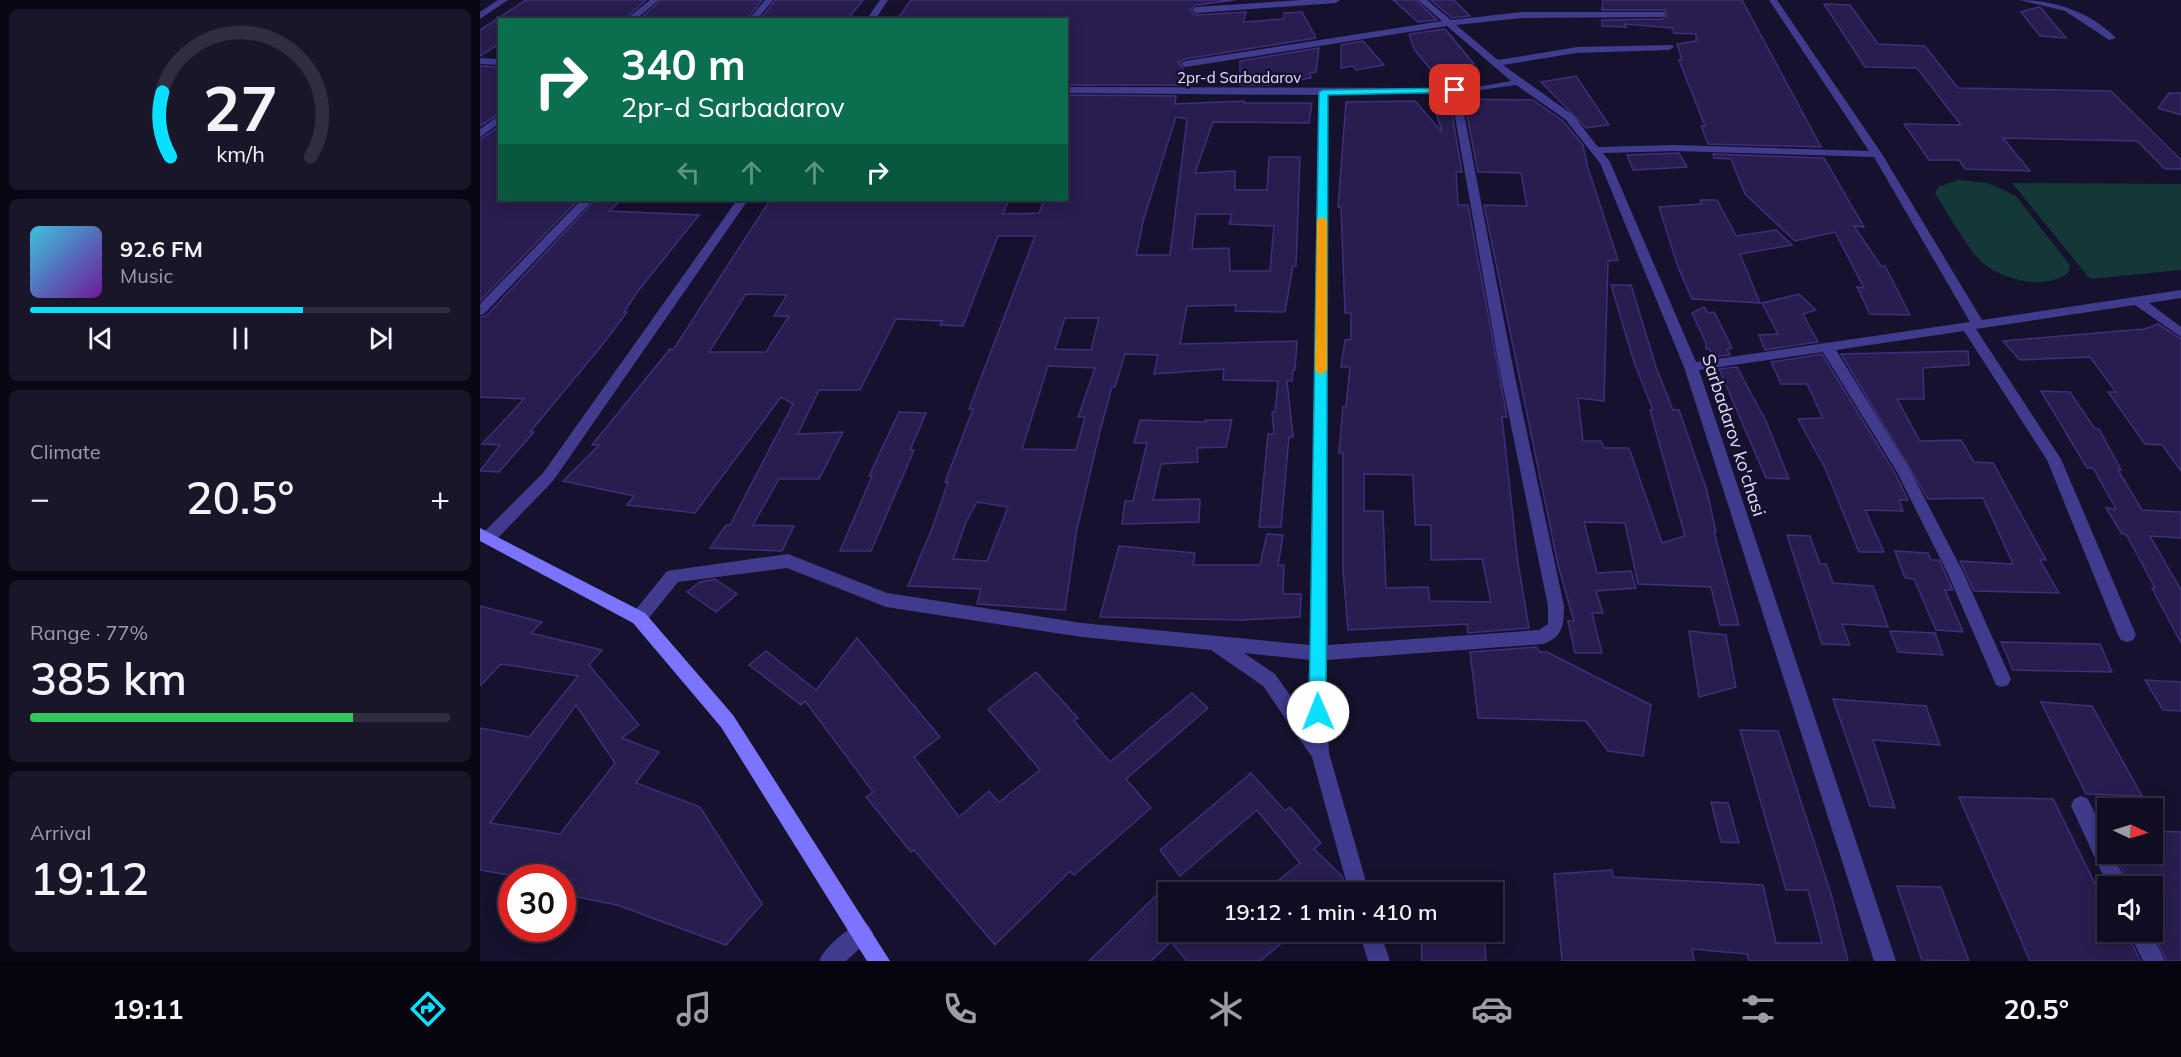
<!DOCTYPE html>
<html lang="en">
<head>
<meta charset="utf-8">
<style>
	:root { --surface:#100d22; --page:#19162a; --text:#f1f3f6; --muted:#9c9ca5; --line:#302d40; --accent:#09e0ff }
	body { margin:0; font-family:Mulish,sans-serif; background:var(--page); color:var(--text); height:100vh; display:flex; flex-direction:column; font-size:22px; white-space:nowrap }
	* { box-sizing:border-box; margin:0 }
	p { font-size:20px; color:var(--muted) }
	.icon { flex:none; width:33px; height:33px; fill:none; stroke:currentColor; stroke-width:2; stroke-linecap:round; stroke-linejoin:round }
	.map { position:relative; flex:1; overflow:hidden }
	.sheet { display:flex; flex-direction:column; gap:9px; padding:9px; background:#090713; width:480px }
	.sheet>* { flex:none }
	.top-card { position:absolute; left:18px; top:18px; width:570px; height:183px; border-radius:0px; box-shadow:0 3px 15px #0003,0 0 0 2px var(--line); background:#0b6e4f; color:#fff; overflow:hidden }
	.needle { width:39px; rotate:94deg }
	.tools { position:absolute; left:1617px; top:798px; display:grid; gap:12px }
	.tools a { display:grid; place-items:center; width:66px; height:66px; border-radius:0px; background:var(--surface); box-shadow:0 3px 15px #0003,0 0 0 2px var(--line); font-size:30px }
	.speed { position:absolute; left:18px; top:864px; display:flex; gap:12px; font-size:30px; font-weight:700; text-align:center }
	.speed>* { display:grid; place-content:center; width:78px; height:78px; border-radius:50%; background:var(--surface); box-shadow:0 3px 15px #0003,0 0 0 2px var(--line); line-height:1 }
	.speed .limit { border:9px solid #d22; background:#fff; color:#111 }
	.pin { position:absolute; display:grid; place-items:center; width:51px; height:51px; color:#fff; margin:-26px; border-radius:12px; box-shadow:0 3px 9px #0006 }
	.me { position:absolute; width:66px; margin:-33px; rotate:359deg; stroke-linejoin:round; filter:drop-shadow(0 0 4px #0008) }
	.turn { display:flex; align-items:center; gap:21px; height:126px; padding:0 24px; font-size:27px }
	.turn .icon { width:78px; height:78px; stroke-width:2.5 }
	.turn b { display:block; font-size:42px; line-height:51px }
	.lanes { display:flex; align-items:center; height:57px; padding:0 24px; background:#0003; justify-content:center; gap:30px; direction:ltr }
	.lanes .off { opacity:.35 }
	.big { font-size:45px; font-weight:600; line-height:1.1 }
	.sheet .tile { flex:1; display:flex; flex-direction:column; justify-content:center; gap:9px; min-width:0; padding:0 21px; border-radius:9px; background:var(--page) }
	.sheet .dial { align-items:center; gap:0 }
	.dial svg { height:156px; overflow:visible; fill:none; stroke:var(--line); stroke-width:7; stroke-linecap:round; text-anchor:middle }
	.dial text { fill:var(--text); stroke:none }
	.song { display:flex; align-items:center; gap:18px }
	.cover { width:72px; height:72px; border-radius:9px; background:linear-gradient(135deg,hsl(190 70% 55%),hsl(280 70% 35%)) }
	.played { height:6px; border-radius:3px; background:linear-gradient(90deg,var(--accent) 65%,var(--line) 65%) }
	.keys { display:flex; justify-content:space-around; direction:ltr }
	.heat { display:flex; justify-content:space-between; align-items:center; font-size:33px; direction:ltr }
	.charge { height:9px; border-radius:4px; background:linear-gradient(90deg,#34c759 77%,var(--line) 0) }
	.trip { position:absolute; left:678px; top:882px; width:345px; height:60px; border-radius:0px; background:var(--surface); box-shadow:0 3px 15px #0003,0 0 0 2px var(--line); font-weight:600; line-height:60px; text-align:center }
	.menu { display:flex; height:96px; justify-content:space-around; align-items:center; background:#06050e; color:var(--muted) }
	.menu .icon { width:42px; height:42px }
	.menu .active { color:var(--accent) }
	.menu b { font-size:27px; color:var(--text) }
	main { display:flex; flex:1; min-height:0 }
	.map>svg:first-child { display:block }
</style>
</head>
<body>
<main>
<section class="sheet">
<div class="tile dial"><svg viewBox="0 0 100 80">
<path d="M14 69A42 42 0 1 1 86 69"/>
<path d="M14 69A42 42 0 0 1 10 36" stroke="#09e0ff"/>
<text x="50" y="56" font-size="32" font-weight="700">27</text>
<text x="50" y="72" font-size="11">km/h</text>
</svg></div>
<div class="tile">
<div class="song"><i class="cover"></i><div><b>92.6 FM</b><p>Music</p></div></div>
<div class="played"></div>
<div class="keys"><svg class="icon" aria-label="previous" viewBox="0 0 24 24"><path d="M18 5L8 12l10 7zM5 5v14"/></svg><svg class="icon" aria-label="pause" viewBox="0 0 24 24"><path d="M8 5v14M16 5v14"/></svg><svg class="icon" aria-label="next" viewBox="0 0 24 24"><path d="M6 5l10 7-10 7zM19 5v14"/></svg></div>
</div>
<div class="tile"><p>Climate</p>
<div class="heat"><a>−</a><b class="big">20.5°</b><a>+</a></div>
</div>
<div class="tile"><p>Range · 77%</p><b class="big">385 km</b><div class="charge"></div></div>
<div class="tile"><p>Arrival</p><b class="big">19:12</b></div>
</section>
<div class="map">
<svg width="1701" height="961" viewBox="0 0 1701 961">
	<rect width="100%" height="100%" fill="#16112d"/>
	<g fill="#143737">
		<path d="M1478 180 1508 183 1536 196 1590 265 1588 273C1565 290 1526 281 1504 264 1490 253 1467 211 1455 194L1458 187Z"/>
		<path d="M1532 183 1701 184V270L1610 279Z"/>
	</g>
	<g fill="#281d4e" stroke="#3f2e7b" stroke-width="1.5" fill-rule="evenodd">
		<path d="M46 0H166L143 20H20V43L0 56V30Z"/>
		<path d="M181 0H282L266 20H159Z"/>
		<path d="M295 0H383L367 20H280Z"/>
		<path d="M431 0H755L716 5 710 10 716 15 766 12 763 22 804 19V13L822 12 836 38 705 59 698 63 703 68 699 85H586V20H417Z"/>
		<path d="M913 0H936L957 20 938 22Z"/>
		<path d="M951 0H974L990 16 972 18Z"/>
		<path d="M1123 0H1262L1341 147 1228 144 1221 126H1225L1199 60H1202L1197 44 1216 41V34L1194 33 1193 28 1145 24 1146 27 1122 26V20L1182 19 1187 16 1185 10H1122Z"/>
		<path d="M1344 4 1370 5 1398 44 1445 46 1478 88 1631 91 1701 160V169H1685L1657 141 1523 138 1550 171 1485 169 1479 160H1449L1424 124 1481 125 1437 68 1385 67Z"/>
		<path d="M1559 7 1561 8 1586 38 1560 36 1541 12Z"/>
		<path d="M965 29 994 64 977 66 982 85H963L934 49 929 34Z"/>
		<path d="M883 41 904 65 876 70 873 66 861 68V45Z"/>
		<path d="M839 48 836 72 830 73 831 78 789 85H760V61Z"/>
		<path d="M0 66 20 67V113L0 126Z"/>
		<path d="M1096 76 1129 125 1106 128 1061 82Z"/>
		<path d="M1689 93H1701V115L1678 108Z"/>
		<path d="M586 95 696 96 695 104 764 101V103H832L829 123 733 122 715 173 755 171V190H787L789 157H820L816 266H813L805 312 755 311 756 305 707 306 700 344 817 341 815 370H813L812 381H807L813 437H809L801 527H779L788 434H794L792 412H795L798 381 743 380 744 369 674 374 678 355 645 354 635 387H632L620 431 597 529 585 610 497 604 501 589 428 586 453 526 468 482H465L493 409H489L555 236H518L483 326 460 325 462 321 416 319 380 390H339L318 434 363 432 339 479H299L273 525 314 526 302 551 230 548 246 525H250L313 404 301 397 215 513 147 505 154 496 83 481 119 445H112L190 349 193 350 290 200H529L523 214 559 213 564 200H586ZM696 117 707 119 690 255H656L664 218ZM716 214H752L749 224 794 226 790 271H750L749 248 712 249ZM266 294 307 295 294 316H309L286 352H229ZM585 318H619L611 350 575 349ZM568 366 615 368 598 417H605L596 450 542 449ZM497 502 528 507 507 561 473 559 486 522Z"/>
		<path d="M983 95 985 99 1053 100 1083 121 1103 145 1108 168 1138 260 1128 261 1124 401 1098 398 1103 441H1121L1124 448H1149L1182 543 1205 536 1170 410H1173L1154 362 1131 285H1151L1176 367 1193 410H1199L1227 491 1236 532H1234L1259 625H1240L1231 587 1158 584 1145 523 1104 522 1117 573 1151 571 1156 588 1116 591 1123 613H1112L1122 653H1095L1088 621H1094L1078 565 1004 205 1047 206 1041 173 998 172Z"/>
		<path d="M951 96 972 114 982 172H976L978 205H988L1027 417H1022L1038 563 1049 628 988 633 987 624 868 630 863 569V453H859L863 407H866L870 367H861L865 340 871 339V313H865L861 207H858L866 102 935 101 962 132ZM884 474 933 475 935 525H951V560L1002 559 1011 602 950 601 948 587 906 588 903 511H884Z"/>
		<path d="M20 126V200H98L0 301V139Z"/>
		<path d="M1199 153 1207 167 1153 170 1147 155Z"/>
		<path d="M1233 154 1344 158 1384 227 1374 226 1401 266H1405L1430 315 1390 314 1377 287 1384 288 1355 232 1315 241 1265 194 1251 159 1234 158Z"/>
		<path d="M115 200H141L129 211 219 215 158 291 144 312H147L123 344 50 432H54L19 472 0 471 20 445 2 444 44 399 0 397V317L6 316Z"/>
		<path d="M1220 200H1237L1256 236 1296 230 1312 245 1260 254 1280 303 1212 299 1198 267 1179 207 1222 204Z"/>
		<path d="M1319 294 1336 310 1323 314 1338 342 1285 350 1279 335 1298 334 1282 303Z"/>
		<path d="M1224 307 1228 313 1234 312 1252 348 1247 349 1250 355 1233 357 1229 349H1226V343L1212 313Z"/>
		<path d="M1678 324 1701 339V471L1682 445 1665 444 1628 392H1636L1610 357 1540 360 1523 341 1664 329Z"/>
		<path d="M1488 351 1489 365 1443 368 1444 399H1417L1440 441 1481 440 1494 462 1513 463 1566 560H1560L1579 593 1494 591 1480 561 1533 564 1503 498 1448 499 1361 354Z"/>
		<path d="M1342 354 1415 473 1428 500H1419L1423 511 1385 510 1404 552H1379L1345 468 1318 419 1343 418 1327 384H1301L1291 362Z"/>
		<path d="M1257 367 1286 421 1309 479 1286 478 1239 369Z"/>
		<path d="M1561 391 1590 392 1615 429H1619L1641 470H1638L1662 510 1701 512V538L1670 536 1701 590V643L1672 588H1675L1646 534H1642L1626 508 1636 509 1613 468H1607Z"/>
		<path d="M419 412 446 413 430 450H434L391 551H360L392 476H389Z"/>
		<path d="M660 420 725 422V420H752L746 447 717 448 718 462 681 464 673 500 720 499 719 522 642 524 645 501H653L667 443H654Z"/>
		<path d="M787 534 803 535 798 565H804L803 594H821L820 617 761 620 620 617 639 546 715 553 713 565H780Z"/>
		<path d="M1307 535 1330 536 1340 564H1346L1353 583 1393 586 1408 627 1362 624 1370 645 1342 644Z"/>
		<path d="M1415 551 1448 553 1451 560H1459L1473 590H1465L1483 632 1456 630 1434 579 1425 578Z"/>
		<path d="M235 579 257 594 236 612 207 592 220 582Z"/>
		<path d="M0 606 62 622 51 633 122 650 109 665 159 725 142 738 179 752 156 783 220 807 282 904 246 945 137 905 82 894V878H46L0 870V728L49 737 98 676 21 664 0 686ZM96 705 135 763 80 834 10 823Z"/>
		<path d="M1209 631 1246 635 1256 687 1219 697Z"/>
		<path d="M1410 631 1455 633 1463 655 1418 652Z"/>
		<path d="M377 638 460 737 434 757 479 817 509 791 519 802 560 770 508 709 556 672 598 718 594 721 630 762 712 693 728 708 646 779 671 808 594 875 590 871 515 945 434 850 431 852 386 797 393 792 325 701 321 705 269 665 286 651 336 690Z"/>
		<path d="M1521 642 1620 644 1632 672 1533 670Z"/>
		<path d="M1056 647 1060 652H1067L1171 705 1163 756 1128 751 1106 721 998 718 990 652Z"/>
		<path d="M1665 680 1701 682V711L1683 710Z"/>
		<path d="M1353 699 1446 706 1460 745 1393 740 1415 808 1390 806Z"/>
		<path d="M1561 702 1612 706 1662 796 1606 794Z"/>
		<path d="M1260 730 1298 731 1351 894 1368 961H1269L1267 954 1212 949 1214 961H1082L1074 874 1132 870 1133 877 1283 885 1296 943H1342L1328 890H1306Z"/>
		<path d="M771 773 805 811 810 807 841 843 834 849 862 876 866 889 862 892H784L820 863 777 810 700 876 680 850Z"/>
		<path d="M1479 797 1573 799 1628 910V932H1647L1660 961H1550Z"/>
		<path d="M1231 802 1248 803 1259 843 1241 842Z"/>
		<path d="M1672 831 1701 832V961H1687L1672 931V886H1650L1635 854H1672Z"/>
		<path d="M688 884V932H815L780 961H707L691 942 671 961H609Z"/>
		<path d="M1417 886 1461 887 1489 961 1442 960Z"/>
		<path d="M941 932H1004L1006 961H942Z"/>
	</g>
	<g fill="none" stroke-linecap="round" stroke-linejoin="round">
		<g fill="#403b8d" fill-rule="evenodd">
			<path d="M18 0H28L0 19V12Z"/>
			<path d="M170 0H179L155 20H145Z"/>
			<path d="M285 0H293L277 20H268Z"/>
			<path d="M400 0H408L395 20H386Z"/>
			<path d="M821 0H860L856 3 716 13 712 10 716 7Z"/>
			<path d="M938 0H947L971 20 1042 12H1185V16L1182 17 1042 18 976 25 1018 60 1097 47 1192 45 1194 47 1189 50 1097 53 1023 65 1093 115 1118 147 1195 145 1389 151 1289 0H1297L1402 154 1502 320 1701 290V298L1669 303 1701 327V337L1655 305 1496 329 1581 459 1656 635 1653 640 1647 642 1641 640 1638 635 1567 460 1484 331 1356 350 1430 470 1484 574 1531 679 1528 685 1522 687 1516 685 1468 574 1417 472 1343 352 1219 370 1416 961H1394L1204 367 1120 163 1085 119 1036 85 980 93 1034 372 1084 606C1084 625 1083 637 1063 644L847 660 845 692 849 753 889 892H869L832 757 783 686 731 650 602 637 406 607 307 568 198 582 165 623 159 625 153 623 151 618 153 613 187 571 308 554 407 593 602 623 830 645 838 95 586 93V87L950 88 1003 86 1031 81 967 26 705 67 700 64 705 61 962 21ZM848 94H971L1020 372 1068 606V624L1059 630 848 645ZM1195 151 1394 157 1490 322 1216 362 1130 162 1123 153ZM764 653 830 660 827 692 829 722 795 674Z"/>
			<path d="M1539 0C1575 0 1610 12 1636 38L1629 40 1585 11Z"/>
			<path d="M0 58 20 59V65L0 64Z"/>
			<path d="M20 115V123L0 137V129Z"/>
			<path d="M101 200H113L4 314 0 315V304Z"/>
			<path d="M257 200H268L73 481 14 542H2L0 538 2 534 63 473Z"/>
			<path d="M1601 796 1608 799 1628 841V854H1633L1648 886H1628L1591 806 1594 799Z"/>
			<path d="M382 922 389 926 393 933 389 940 366 961H339C345 946 367 929 382 922Z"/>
			<path d="M879 932H900L910 961H888Z"/>
			<path d="M1649 932H1671L1685 961H1663Z"/>
		</g>
		<path fill="#7b74ff" fill-rule="evenodd" d="M0 528 165 613 253 715 410 961H387L241 727 153 623 0 541Z"/>
	</g>
	<path fill="#09e0ff" stroke="#0692a6" stroke-width="1.5" d="M975 88H978V92L848 95 846 712 843 718 838 720 832 718 829 712 839 92 843 90Z"/>
	<path fill="#f59e0b" d="M842 217 847 220V370L841 375 835 370 837 220Z"/>
	<g text-anchor="middle" dominant-baseline="central" stroke-width="5" stroke-linejoin="round" paint-order="stroke">
		<g font-size="15" fill="#e2ddff" stroke="#16112d">
			<text x="759" y="77">2pr-d Sarbadarov</text>
		</g>
		<g font-size="18" fill="#e2ddff" stroke="#16112d">
			<text transform="translate(1254 435) rotate(72)">Sarbadarov ko'chasi</text>
		</g>
	</g>
</svg>
<div class="tools">
<a><svg class="needle" viewBox="-14 -14 28 28"><path d="M0-13l5 13h-10z" fill="#e53935"/><path d="M0 13l5-13h-10z" fill="#9c9ca5"/></svg></a>
<a><svg class="icon" aria-label="sound" viewBox="0 0 24 24"><path d="M4 9h4l5-4v14l-5-4H4zM17 9q2 3 0 6"/></svg></a>
</div>
<div class="speed"><div class="limit">30</div></div>
<div class="pin" style="left:975px;top:90px;background:#d93025"><svg class="icon" aria-label="arrive" viewBox="0 0 24 24"><path d="M6 21V4h12l-3 4 3 4H6"/></svg></div>
<svg class="me" style="left:838px;top:712px" viewBox="-20 -20 40 40"><circle r="19" fill="#fff"/><path d="M0-13L10 11 0 6-10 11z" fill="#09e0ff"/></svg>
<div class="trip">19:12 · 1 min · 410 m</div>
<div class="top-card">
<div class="turn"><svg class="icon" aria-label="right" viewBox="0 0 24 24"><path d="M7 20v-9h11M14 6l5 5-5 5"/></svg><div><b>340 m</b>2pr-d Sarbadarov</div></div>
<div class="lanes"><svg class="icon off" aria-label="left" viewBox="0 0 24 24"><path d="M17 20v-9H6M10 6l-5 5 5 5"/></svg><svg class="icon off" aria-label="ahead" viewBox="0 0 24 24"><path d="M12 20V5M6 11l6-6 6 6"/></svg><svg class="icon off" aria-label="ahead" viewBox="0 0 24 24"><path d="M12 20V5M6 11l6-6 6 6"/></svg><svg class="icon" aria-label="right" viewBox="0 0 24 24"><path d="M7 20v-9h11M14 6l5 5-5 5"/></svg></div>
</div>
</div>
</main>
<nav class="menu">
<b>19:11</b>
<svg class="icon active" aria-label="directions" viewBox="0 0 24 24"><path d="M12 3l9 9-9 9-9-9zM9 14v-3h6M13 9l2 2-2 2"/></svg>
<svg class="icon" aria-label="music" viewBox="0 0 24 24"><path d="M9 18V5l10-2v13"/><circle cx="6" cy="18" r="3"/><circle cx="16" cy="16" r="3"/></svg>
<svg class="icon" aria-label="phone" viewBox="0 0 24 24"><path d="M5 4h4l2 5-3 2q2 4 5 5l2-3 5 2v4C11 20 4 13 5 4z"/></svg>
<svg class="icon" aria-label="climate" viewBox="0 0 24 24"><path d="M12 3v18M4 7l16 10M4 17L20 7"/></svg>
<svg class="icon" aria-label="car" viewBox="0 0 24 24"><path d="M5 17H2v-5l4-1 3-4h7l3 4 3 1v5h-3M9 17h6M6 11h13"/><circle cx="7" cy="17" r="2"/><circle cx="17" cy="17" r="2"/></svg>
<svg class="icon" aria-label="filters" viewBox="0 0 24 24"><path d="M4 7h16M4 17h16"/><circle cx="9" cy="7" r="2"/><circle cx="15" cy="17" r="2"/></svg>
<b>20.5°</b>
</nav>
</body>
</html>
